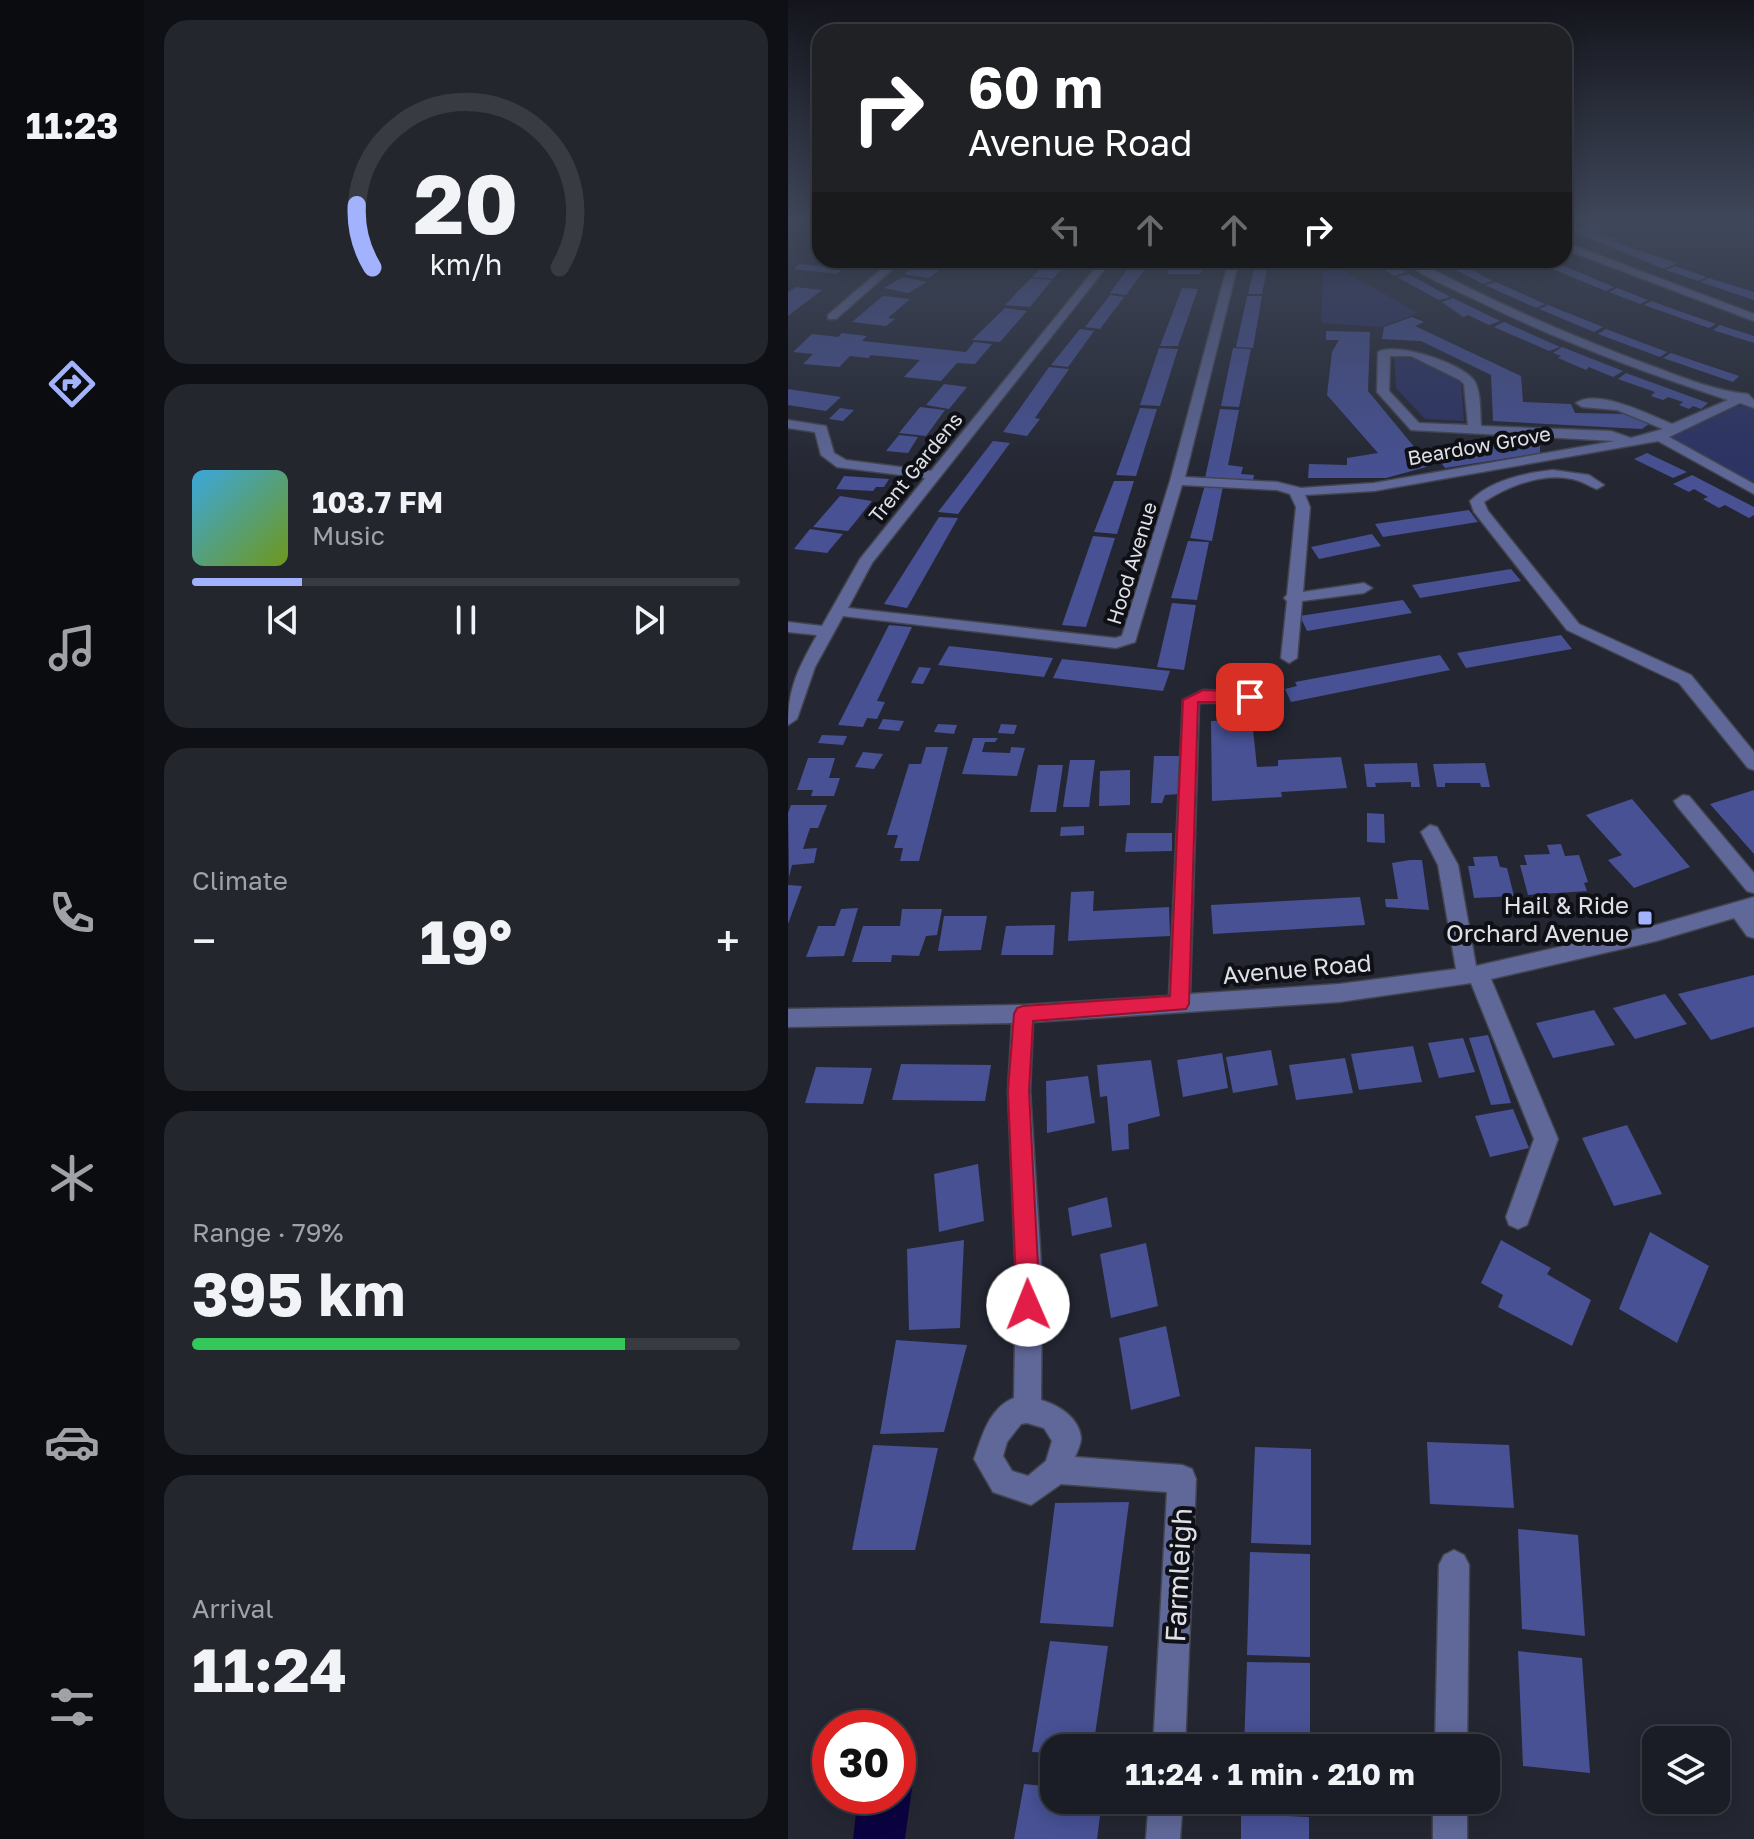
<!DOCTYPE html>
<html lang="en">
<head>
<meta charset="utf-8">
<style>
	:root { --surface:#1b1d26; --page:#24262e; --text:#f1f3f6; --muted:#a0a2a7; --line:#393b43; --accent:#a3b2fd }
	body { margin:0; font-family:"Golos Text",sans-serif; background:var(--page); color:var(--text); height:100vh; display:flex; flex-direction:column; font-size:30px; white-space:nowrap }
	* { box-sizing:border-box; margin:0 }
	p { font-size:26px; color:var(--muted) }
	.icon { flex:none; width:44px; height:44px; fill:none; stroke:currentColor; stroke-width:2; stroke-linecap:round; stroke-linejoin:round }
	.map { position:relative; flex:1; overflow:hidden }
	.panel { display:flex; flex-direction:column; gap:20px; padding:20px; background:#0f1015; width:644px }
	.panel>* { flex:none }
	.hud { position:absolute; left:24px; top:24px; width:760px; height:244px; border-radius:24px; box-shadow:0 4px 20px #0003,0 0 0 2px var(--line); background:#202124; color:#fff; overflow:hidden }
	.tools { position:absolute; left:854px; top:1726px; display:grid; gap:16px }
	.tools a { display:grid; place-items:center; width:88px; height:88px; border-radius:16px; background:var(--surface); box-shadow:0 4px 20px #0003,0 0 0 2px var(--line); font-size:40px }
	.speed { position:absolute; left:24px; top:1710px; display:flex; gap:16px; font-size:40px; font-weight:700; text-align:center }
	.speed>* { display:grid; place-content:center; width:104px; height:104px; border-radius:50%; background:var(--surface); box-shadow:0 4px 20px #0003,0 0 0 2px var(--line); line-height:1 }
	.speed .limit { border:12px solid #d22; background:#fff; color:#111 }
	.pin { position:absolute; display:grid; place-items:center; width:68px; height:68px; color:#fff; margin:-34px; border-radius:16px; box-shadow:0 4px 12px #0006 }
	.me { position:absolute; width:88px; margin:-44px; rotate:359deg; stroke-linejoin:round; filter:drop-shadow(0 0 6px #0008) }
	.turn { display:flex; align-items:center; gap:28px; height:168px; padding:0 24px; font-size:36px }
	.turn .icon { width:104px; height:104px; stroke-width:2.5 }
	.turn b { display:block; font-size:56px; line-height:68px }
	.lanes { display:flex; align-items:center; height:76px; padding:0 24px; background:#0003; justify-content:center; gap:40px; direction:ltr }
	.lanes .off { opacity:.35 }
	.big { font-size:60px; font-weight:700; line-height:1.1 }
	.panel .widget { flex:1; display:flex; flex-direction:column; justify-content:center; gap:12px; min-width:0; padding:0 28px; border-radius:24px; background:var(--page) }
	.panel .dial { align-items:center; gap:0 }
	.dial svg { height:208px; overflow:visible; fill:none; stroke:var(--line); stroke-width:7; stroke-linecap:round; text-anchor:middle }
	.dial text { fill:var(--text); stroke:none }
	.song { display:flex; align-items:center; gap:24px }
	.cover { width:96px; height:96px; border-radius:12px; background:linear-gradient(135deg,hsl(200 70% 55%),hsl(80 70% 35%)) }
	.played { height:8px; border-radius:4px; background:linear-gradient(90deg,var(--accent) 20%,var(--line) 20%) }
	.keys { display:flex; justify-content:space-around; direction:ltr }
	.heat { display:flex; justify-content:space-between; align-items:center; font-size:44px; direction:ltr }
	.charge { height:12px; border-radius:6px; background:linear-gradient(90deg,#34c759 79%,var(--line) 0) }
	.trip { position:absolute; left:252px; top:1734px; width:460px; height:80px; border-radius:24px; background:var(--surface); box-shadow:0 4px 20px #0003,0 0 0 2px var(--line); font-weight:700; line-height:80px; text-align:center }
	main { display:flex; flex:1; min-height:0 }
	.menu { display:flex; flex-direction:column; width:144px; justify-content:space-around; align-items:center; background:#0b0c0f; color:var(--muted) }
	.menu .icon { width:56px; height:56px }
	.menu .active { color:var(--accent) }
	.menu b { font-size:36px; color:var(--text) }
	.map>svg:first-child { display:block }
</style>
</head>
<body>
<main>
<nav class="menu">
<b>11:23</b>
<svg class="icon active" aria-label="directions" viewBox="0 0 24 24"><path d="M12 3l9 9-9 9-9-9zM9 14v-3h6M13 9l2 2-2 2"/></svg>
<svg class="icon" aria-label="music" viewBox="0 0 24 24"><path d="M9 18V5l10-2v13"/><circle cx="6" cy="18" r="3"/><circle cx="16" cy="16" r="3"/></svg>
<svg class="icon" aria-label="phone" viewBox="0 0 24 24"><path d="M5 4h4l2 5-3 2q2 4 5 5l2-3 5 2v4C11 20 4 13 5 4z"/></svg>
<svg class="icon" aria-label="climate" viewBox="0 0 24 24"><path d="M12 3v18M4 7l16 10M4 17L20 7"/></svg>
<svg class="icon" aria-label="car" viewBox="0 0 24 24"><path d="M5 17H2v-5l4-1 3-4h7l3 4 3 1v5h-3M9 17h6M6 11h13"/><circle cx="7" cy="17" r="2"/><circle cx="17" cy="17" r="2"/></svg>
<svg class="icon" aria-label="filters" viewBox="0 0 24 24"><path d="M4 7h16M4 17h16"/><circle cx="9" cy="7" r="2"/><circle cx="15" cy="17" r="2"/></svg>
</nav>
<section class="panel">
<div class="widget dial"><svg viewBox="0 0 100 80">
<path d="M14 69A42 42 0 1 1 86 69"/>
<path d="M14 69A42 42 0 0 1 8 45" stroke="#a3b2fd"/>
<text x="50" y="56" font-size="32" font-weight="700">20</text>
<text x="50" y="72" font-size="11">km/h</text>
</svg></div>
<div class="widget">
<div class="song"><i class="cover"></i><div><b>103.7 FM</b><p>Music</p></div></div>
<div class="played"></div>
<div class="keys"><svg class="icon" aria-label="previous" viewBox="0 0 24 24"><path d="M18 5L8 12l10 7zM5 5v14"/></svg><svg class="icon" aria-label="pause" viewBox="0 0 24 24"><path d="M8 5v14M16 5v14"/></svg><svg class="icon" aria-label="next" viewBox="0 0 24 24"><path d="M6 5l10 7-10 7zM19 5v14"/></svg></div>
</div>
<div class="widget"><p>Climate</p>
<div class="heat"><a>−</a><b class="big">19°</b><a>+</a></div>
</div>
<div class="widget"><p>Range · 79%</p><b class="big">395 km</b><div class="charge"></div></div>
<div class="widget"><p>Arrival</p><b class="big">11:24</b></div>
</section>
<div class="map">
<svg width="966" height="1839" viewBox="0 0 966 1839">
	<rect width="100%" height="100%" fill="#242732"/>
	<g fill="#2c3264">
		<path d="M554 270 630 313 593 327 533 323 535 271Z"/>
		<path d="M606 356 627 359 673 381 676 421 637 419 608 388Z"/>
		<path d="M960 405 966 407V484L883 439 884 435 942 407Z"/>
	</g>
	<path fill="#0b0341" d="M110 1781H125L117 1839H65L70 1796H110Z"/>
	<g fill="#475194">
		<path d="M776 223 794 228 802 225 815 230 807 233 829 240 825 241 829 243 889 263 876 269 776 228Z"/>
		<path d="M126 260H150L156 261 146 268 130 266 134 263Z"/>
		<path d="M260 260 280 262 265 279 244 277Z"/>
		<path d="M468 260H481L474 294H460Z"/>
		<path d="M582 260H598L619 272 606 276Z"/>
		<path d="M664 260 705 281 695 284 650 261Z"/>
		<path d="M344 263 360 265 338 295 322 293Z"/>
		<path d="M12 264 55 269 49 274 6 269Z"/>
		<path d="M771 264 826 287 818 291 762 268Z"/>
		<path d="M383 266 415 268 412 274H379Z"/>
		<path d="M887 266 919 277 910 281 878 270Z"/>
		<path d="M127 267 151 271 140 278 116 274Z"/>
		<path d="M621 274 662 297 651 300 609 277Z"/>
		<path d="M115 277 139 282 120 293 96 288Z"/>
		<path d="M243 278 264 280 242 307 217 305Z"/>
		<path d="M921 278 966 292V300L912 282Z"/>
		<path d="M708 282 757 304 748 308 697 285Z"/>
		<path d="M8 287 34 290 0 316V292Z"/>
		<path d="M394 288 410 289 390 346H372Z"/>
		<path d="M829 288 860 300 852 304 821 292Z"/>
		<path d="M322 295 336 297 312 329 297 327Z"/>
		<path d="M95 296 122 299 100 318 107 319 98 326 64 322Z"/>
		<path d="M459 296H474L465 348 448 347Z"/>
		<path d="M665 298 712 321 701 325 680 315 675 317 654 302Z"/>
		<path d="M863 301 928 324 921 328 856 305Z"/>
		<path d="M760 305 815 327 806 332 751 309Z"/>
		<path d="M217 308 239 311 212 342 184 340Z"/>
		<path d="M624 317 636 322 627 326 733 376 735 402 783 404 787 413 838 414 861 424 854 429 705 421 703 375 633 341 594 339 596 327Z"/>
		<path d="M716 322 772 347 761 351 706 327Z"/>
		<path d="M932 325 966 336V343L925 330Z"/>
		<path d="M292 329 306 331 280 367 263 365Z"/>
		<path d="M818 329 879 352 872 357 810 334Z"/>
		<path d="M538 331 582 332 580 391 642 466 598 478H520L521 464 559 465V458L590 453 539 395 544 352 551 340H538Z"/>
		<path d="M54 333 79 336 74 341 178 352 186 342 204 344 187 364 169 363 153 381 116 377 132 360 83 355 80 358 62 356 51 367 15 364 25 354 5 352 24 334 50 337Z"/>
		<path d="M774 347 835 371 825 377 801 367 798 370 770 358 773 356 765 353Z"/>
		<path d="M371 348 390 349 372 406 352 405Z"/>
		<path d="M445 348 463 349 451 407 433 406Z"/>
		<path d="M883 353 951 376 945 382 875 358Z"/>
		<path d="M261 367 281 369 247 418 252 419 239 436 215 432Z"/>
		<path d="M838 373 920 403 913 409 905 406 901 409 891 405 895 402 880 397 875 400 863 396 867 392 830 379Z"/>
		<path d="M156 384 179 387 161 409 138 405Z"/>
		<path d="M0 389 53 397 38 411 0 405Z"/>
		<path d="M132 407 157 410 138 436 111 433Z"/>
		<path d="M52 408 66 410 55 421 41 419Z"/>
		<path d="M352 408 369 409 348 476 328 475Z"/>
		<path d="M432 409 451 410 440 465 455 467 453 474 466 475 465 481 417 478Z"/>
		<path d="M111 435 130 437 120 453 98 451Z"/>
		<path d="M205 441 222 443 170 514 150 512Z"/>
		<path d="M685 441 752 445V453L657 468 643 449Z"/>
		<path d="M859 453 899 472 885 478 846 459Z"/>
		<path d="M904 475 966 507V515L961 518 937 505 931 508 915 499 920 497 906 489 901 492 885 484Z"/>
		<path d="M56 476 101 479 96 487H88L85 491 48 489Z"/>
		<path d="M326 481H346L329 534 306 532Z"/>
		<path d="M417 485 435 486 424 541 402 538Z"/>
		<path d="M52 496 84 501 60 531 25 527Z"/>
		<path d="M681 510 690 522 595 537 587 524Z"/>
		<path d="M151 517 170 518 119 608 96 604Z"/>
		<path d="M22 529 55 534 39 553 6 549Z"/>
		<path d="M584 534 593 546 531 559 523 547Z"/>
		<path d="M305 536 327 538 298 627 274 625Z"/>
		<path d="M400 541 421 542 409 600 383 598Z"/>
		<path d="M723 569 733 581 632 598 624 585Z"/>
		<path d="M615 600 624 613 519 631 512 616Z"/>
		<path d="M384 603 408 605 396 670 369 667Z"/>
		<path d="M101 625 124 627 89 701 97 702 89 719 79 718 75 727 50 725Z"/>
		<path d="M773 635 784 649 678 668 669 653Z"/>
		<path d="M161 646 214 652 265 658 256 677 150 665Z"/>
		<path d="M652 655 662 670 503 702 497 689 509 686 507 682Z"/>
		<path d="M274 659 302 662 382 671 375 691 349 688 265 678Z"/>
		<path d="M131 667 143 668 135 684 123 683Z"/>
		<path d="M95 719 116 721 111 731 90 729Z"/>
		<path d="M464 720 469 767 490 766V760L553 757 559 788 493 792 494 797 424 801 423 721Z"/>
		<path d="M150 724 169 725 166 734 146 732Z"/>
		<path d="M213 724 229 725 226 734 210 733Z"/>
		<path d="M34 735 59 736 55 745 30 743Z"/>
		<path d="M185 738H210L207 742H197L194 752 222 753 223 747 237 748 229 776 174 774Z"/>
		<path d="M138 747H160L131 861H112L115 848H106L110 835H99L121 764H133Z"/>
		<path d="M75 752 95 754 86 769 67 767Z"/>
		<path d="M366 756H393L392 794 377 795 374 803H363Z"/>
		<path d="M20 758H47L41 778H52L46 796H23L25 790H9Z"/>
		<path d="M282 760H307L301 807H275Z"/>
		<path d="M629 763 632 787H623V782L587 783 588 787H579L576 764Z"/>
		<path d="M697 763 702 787H693L692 783H657V787H649L645 764Z"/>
		<path d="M250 765H275L268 812H242Z"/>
		<path d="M342 770V805L311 806 312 771Z"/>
		<path d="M966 790V854L922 804Z"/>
		<path d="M844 799 902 867 846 888 820 860 834 855 798 815Z"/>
		<path d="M3 805H39L30 828H22L15 849 29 848 26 863 4 865 1 877 0 813Z"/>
		<path d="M579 813 596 814 597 843 579 842Z"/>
		<path d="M296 826V835L272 836 273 827Z"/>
		<path d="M339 833H384V851L337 852Z"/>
		<path d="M773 844 777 856 791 855 800 882 796 883 799 891 740 895 732 865H739L736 855 762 854 759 845Z"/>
		<path d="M709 856 712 867 719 868 726 896 686 898 680 866H687L685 857Z"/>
		<path d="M622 860H634L641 910 598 907 597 899H610L604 863Z"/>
		<path d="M0 885 14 886 0 924Z"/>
		<path d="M306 891 305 911 381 907 382 936 280 941 283 892Z"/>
		<path d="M572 897 577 925 425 934 423 905Z"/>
		<path d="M70 908 56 956 18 957 30 926H47L53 909Z"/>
		<path d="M114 909H154L149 935 138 936 131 956 104 955 103 962H64L75 926H112Z"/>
		<path d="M156 916H199L193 950 150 951Z"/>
		<path d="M267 925 265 955H213L218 926Z"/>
		<path d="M966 975V1027L923 1040 890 994Z"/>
		<path d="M877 994 899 1024 847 1039 825 1008Z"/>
		<path d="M806 1010 827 1045 765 1058 748 1023Z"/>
		<path d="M700 1035 723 1103 703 1105 681 1038Z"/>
		<path d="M675 1038 687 1072 651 1078 640 1043Z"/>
		<path d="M625 1046 634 1082 571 1090 563 1054Z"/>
		<path d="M483 1050 490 1085 445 1093 438 1057Z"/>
		<path d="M434 1053 440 1088 395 1097 389 1060Z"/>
		<path d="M557 1058 565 1093 508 1100 501 1065Z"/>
		<path d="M363 1060 372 1116 340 1124 341 1149 324 1151 319 1096 312 1097 309 1065Z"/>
		<path d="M113 1064 203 1065 197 1101 104 1100Z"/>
		<path d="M28 1067 84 1068 75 1104 17 1103Z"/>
		<path d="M300 1076 307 1123 259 1133 258 1081Z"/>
		<path d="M725 1109 741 1148 702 1157 687 1116Z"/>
		<path d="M839 1125 874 1194 826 1206 794 1138Z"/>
		<path d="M190 1164 196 1221 151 1232 146 1174Z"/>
		<path d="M319 1197 324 1227 284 1236 280 1208Z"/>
		<path d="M862 1232 921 1266 889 1343 831 1309Z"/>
		<path d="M176 1240 172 1328 121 1330 119 1249Z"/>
		<path d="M713 1240 763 1268 759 1274 803 1300 784 1346 710 1307 715 1295 693 1283Z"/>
		<path d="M358 1243 370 1306 323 1318 312 1254Z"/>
		<path d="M378 1326 392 1396 343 1410 331 1338Z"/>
		<path d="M108 1340 179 1345 156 1432 92 1434Z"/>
		<path d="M639 1442 721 1445 726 1508 642 1504Z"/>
		<path d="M85 1445 150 1448 127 1550H64Z"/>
		<path d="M467 1447 523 1449V1545L463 1543Z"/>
		<path d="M341 1502 325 1627 252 1623 267 1503Z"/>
		<path d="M730 1529 790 1535 797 1636 734 1629Z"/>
		<path d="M462 1552 522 1554V1657L459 1655Z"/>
		<path d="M262 1641 320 1646 305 1748H266V1753L244 1752Z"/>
		<path d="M730 1651 794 1658 802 1773 735 1766Z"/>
		<path d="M459 1662 522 1663V1748H456Z"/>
		<path d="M236 1784 266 1787V1800H314L309 1839H226Z"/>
		<path d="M453 1814 521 1817V1839H453Z"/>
	</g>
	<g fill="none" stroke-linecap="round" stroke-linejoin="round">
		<defs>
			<g id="minor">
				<path d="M776 242 966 314V321L776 249Z"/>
				<path d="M104 260H115L48 319H40V315Z"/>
				<path d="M314 260H324L84 563 60 608 327 638 334 636 382 481 441 260H451L397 477 489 482 513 488 586 483 827 441 623 430 589 392 590 352C607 341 678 364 687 382 693 393 692 413 693 426L823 431 843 438 875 429 829 410 794 407 788 403C809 388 862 415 884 424L940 400C852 371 766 339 684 298 661 287 633 276 614 260H627C702 301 781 335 861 365 894 377 927 391 960 394L966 400V408L952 403 881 437 966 484V494L870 441 586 491 517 495 522 507 515 592 576 583 584 588 576 593 514 601 509 658 501 663 493 658 499 601 496 598 499 595 508 507 502 494 489 490 394 485 347 642 328 648 55 616 27 667 9 719 0 725C0 687 11 667 29 635L0 632V622L34 626 72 559 137 478 49 467 33 455 27 432 0 428V420L38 426 46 453 58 460 143 471ZM602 356H623L672 380 676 384 680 425 631 423 601 391Z"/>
				<path d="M765 470 801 475 816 485 809 489C803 487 797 483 791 481 761 470 721 485 696 502L700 511 791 624 903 675 966 752V770L960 768 891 683 779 630 686 512 682 501C703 480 737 473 765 470Z"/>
				<path d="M415 690 462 692 470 697 462 702 411 703 402 994 551 984 668 969 650 865 633 832 642 825 649 827 670 865 688 966 868 925 966 897V938L959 936 946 918 868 941 703 979 770 1139 739 1225 730 1229 721 1225 718 1217 746 1139 683 983 551 1002 245 1022 242 1091 254 1280 253 1400C270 1405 291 1417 293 1438 293 1444 289 1452 287 1457L394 1465 404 1469 408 1479 397 1748H365L379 1492 273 1484 243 1505 205 1492 186 1459C194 1436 201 1408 226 1398L228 1280 220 1091 224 1023 0 1027V1009L235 1005 381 996 395 700ZM239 1423 256 1428 264 1441 258 1461 240 1476 224 1471 215 1456 219 1442 233 1424Z"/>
				<path d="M895 795 901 796 966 873V893L959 891 889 806 886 801Z"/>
				<path d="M666 1550 676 1555 681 1565 679 1748H647L651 1565 656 1555Z"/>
				<path d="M361 1800H395L392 1839H358Z"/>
				<rect x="645" y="1800" width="34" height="39"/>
			</g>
		</defs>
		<use href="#minor" stroke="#42454f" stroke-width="3"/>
		<use href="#minor" fill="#5f6898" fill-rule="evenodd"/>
	</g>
	<linearGradient id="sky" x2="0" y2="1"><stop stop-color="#14151c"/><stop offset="0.46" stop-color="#3f475a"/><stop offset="1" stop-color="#3f475a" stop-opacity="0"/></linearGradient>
	<rect width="966" height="480" fill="url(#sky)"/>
	<path fill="#e11d48" stroke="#92132f" stroke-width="2" d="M415 690 462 692 469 697 462 702H410L401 1004 398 1009 245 1021 241 1091 252 1305 249 1314 240 1317 232 1314 229 1305 220 1091 226 1014 229 1008 235 1006 382 996 395 700Z"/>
	<rect fill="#a3b2fd" stroke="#0f1015" stroke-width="3" x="849" y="910" width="16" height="16" rx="4"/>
	<g text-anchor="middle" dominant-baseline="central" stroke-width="8" stroke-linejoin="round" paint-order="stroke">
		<g font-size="20" fill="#dee0e7" stroke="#0f1015">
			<text transform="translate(691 445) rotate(-10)">Beardow Grove</text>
			<text transform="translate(127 467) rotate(-51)">Trent Gardens</text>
			<text transform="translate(343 563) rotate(-73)">Hood Avenue</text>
		</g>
		<g font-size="24" fill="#dee0e7" stroke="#0f1015" text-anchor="end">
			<text x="841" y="904">Hail &amp; Ride<tspan x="841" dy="28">Orchard Avenue</tspan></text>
		</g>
		<g font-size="24" fill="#dee0e7" stroke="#0f1015">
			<text transform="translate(509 968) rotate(-5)">Avenue Road</text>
		</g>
		<g font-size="28" fill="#dee0e7" stroke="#0f1015">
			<text transform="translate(390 1575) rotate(-87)">Farmleigh</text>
		</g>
	</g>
</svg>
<div class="tools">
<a><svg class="icon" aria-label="layers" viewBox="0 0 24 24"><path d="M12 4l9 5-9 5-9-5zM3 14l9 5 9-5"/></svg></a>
</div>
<div class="speed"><div class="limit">30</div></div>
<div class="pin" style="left:462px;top:697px;background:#d93025"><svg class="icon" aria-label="arrive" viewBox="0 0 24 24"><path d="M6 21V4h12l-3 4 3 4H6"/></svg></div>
<svg class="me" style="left:240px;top:1305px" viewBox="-20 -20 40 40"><circle r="19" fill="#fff"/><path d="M0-13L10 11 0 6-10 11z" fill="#e11d48"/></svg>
<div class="trip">11:24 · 1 min · 210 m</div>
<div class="hud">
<div class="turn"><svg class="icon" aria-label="right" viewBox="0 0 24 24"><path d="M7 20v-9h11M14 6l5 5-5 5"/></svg><div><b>60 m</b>Avenue Road</div></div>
<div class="lanes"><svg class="icon off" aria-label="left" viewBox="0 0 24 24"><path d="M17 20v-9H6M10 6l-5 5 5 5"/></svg><svg class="icon off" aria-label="ahead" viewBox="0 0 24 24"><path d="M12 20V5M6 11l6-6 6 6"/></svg><svg class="icon off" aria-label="ahead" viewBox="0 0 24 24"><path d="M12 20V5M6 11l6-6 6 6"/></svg><svg class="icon" aria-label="right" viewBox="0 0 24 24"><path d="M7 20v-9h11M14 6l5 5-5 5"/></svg></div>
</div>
</div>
</main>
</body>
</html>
